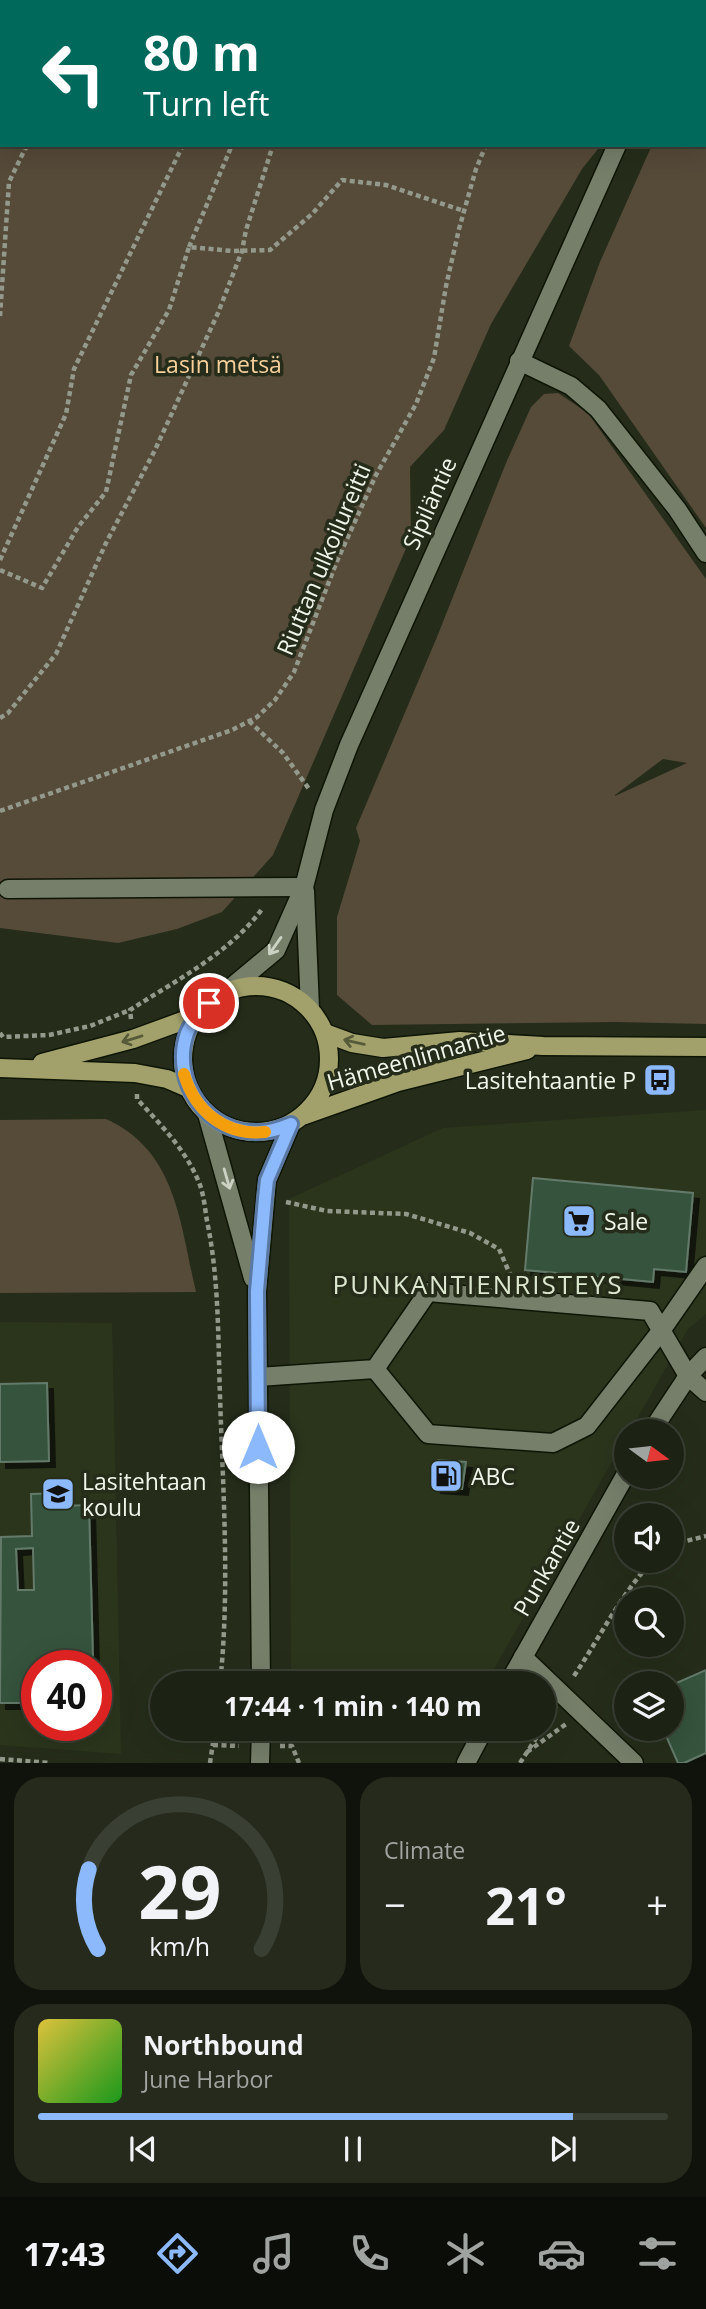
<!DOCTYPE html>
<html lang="en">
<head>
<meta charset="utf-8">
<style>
	:root { --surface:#1c2214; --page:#252a1d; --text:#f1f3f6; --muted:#a0a4a0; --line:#3a3f34; --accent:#8bb9fc }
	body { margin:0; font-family:"Open Sans",sans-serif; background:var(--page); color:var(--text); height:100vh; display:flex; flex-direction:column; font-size:26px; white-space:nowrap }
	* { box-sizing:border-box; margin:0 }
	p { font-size:23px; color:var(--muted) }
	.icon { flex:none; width:38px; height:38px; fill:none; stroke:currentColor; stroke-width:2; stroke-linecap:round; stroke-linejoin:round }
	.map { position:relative; height:1763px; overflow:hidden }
	.side { display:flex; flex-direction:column; gap:14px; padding:14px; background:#0f130b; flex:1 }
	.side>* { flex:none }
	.top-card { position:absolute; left:0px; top:0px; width:707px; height:147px; box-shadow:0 7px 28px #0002,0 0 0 2px var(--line); background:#00695c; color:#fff; overflow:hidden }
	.needle { width:46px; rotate:105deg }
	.controls { position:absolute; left:614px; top:1419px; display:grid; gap:14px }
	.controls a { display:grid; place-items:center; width:70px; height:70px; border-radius:50%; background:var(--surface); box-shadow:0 7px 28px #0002,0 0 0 2px var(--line); font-size:35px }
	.speed { position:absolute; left:21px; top:1650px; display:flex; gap:14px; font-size:35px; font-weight:700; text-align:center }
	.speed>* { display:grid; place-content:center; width:91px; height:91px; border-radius:50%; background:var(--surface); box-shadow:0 7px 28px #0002,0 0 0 2px var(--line); line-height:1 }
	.speed .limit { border:10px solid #d22; background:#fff; color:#111 }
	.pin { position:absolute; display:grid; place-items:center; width:60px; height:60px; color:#fff; margin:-30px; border:4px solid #fff; border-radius:50%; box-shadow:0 2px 7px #0007 }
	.me { position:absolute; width:77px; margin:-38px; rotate:0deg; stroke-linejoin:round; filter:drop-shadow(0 0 5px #0008) }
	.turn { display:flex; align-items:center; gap:24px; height:147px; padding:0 28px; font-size:32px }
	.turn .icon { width:91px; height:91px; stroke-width:2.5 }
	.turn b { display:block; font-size:49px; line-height:60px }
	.big { font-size:52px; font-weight:700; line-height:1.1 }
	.side .tile { flex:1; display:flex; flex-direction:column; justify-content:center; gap:10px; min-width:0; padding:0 24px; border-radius:28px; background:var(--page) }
	.side .dial { align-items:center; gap:0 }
	.dial svg { height:182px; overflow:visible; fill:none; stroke:var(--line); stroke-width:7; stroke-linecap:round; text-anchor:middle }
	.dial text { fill:var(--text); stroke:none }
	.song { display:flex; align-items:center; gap:21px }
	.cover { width:84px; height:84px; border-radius:10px; background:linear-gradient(135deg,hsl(50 70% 55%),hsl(120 70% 35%)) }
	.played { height:7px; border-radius:4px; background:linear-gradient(90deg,var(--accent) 85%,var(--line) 85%) }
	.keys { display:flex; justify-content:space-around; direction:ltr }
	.heat { display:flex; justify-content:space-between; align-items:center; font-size:38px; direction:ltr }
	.side .tiles { flex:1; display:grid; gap:14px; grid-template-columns:1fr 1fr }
	.tile:last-child { grid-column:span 2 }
	.trip { position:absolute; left:150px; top:1671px; width:406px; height:70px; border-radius:35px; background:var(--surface); box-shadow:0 7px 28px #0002,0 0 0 2px var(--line); font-weight:700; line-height:70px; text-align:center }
	.dock { display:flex; height:112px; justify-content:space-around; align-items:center; background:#0b0e08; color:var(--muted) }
	.dock .icon { width:49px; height:49px }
	.dock .current { color:var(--accent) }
	.dock b { font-size:32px; color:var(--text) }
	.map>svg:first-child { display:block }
</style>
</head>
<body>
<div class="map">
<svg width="706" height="1763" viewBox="0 0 706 1763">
	<defs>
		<filter id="shadow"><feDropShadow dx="6" dy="6" stdDeviation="0" flood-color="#0009"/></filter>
	</defs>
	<rect width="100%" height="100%" fill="#252d1a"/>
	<g fill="#2b351c" fill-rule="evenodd">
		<path d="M706 1110V1314L688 1329 630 1431 626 1432V1437L486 1683H291L289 1199 443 1128Z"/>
		<path d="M0 1322 112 1323 121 1754 0 1745ZM37 1666H96V1726H37Z"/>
	</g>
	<g fill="#564a39" fill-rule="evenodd">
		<path d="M0 0H602L607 2H2V145H601L582 169 491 324 444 430 410 467 411 537 273 855 222 912 177 929 118 943 0 928Z"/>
		<path d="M706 26V528L599 375 569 346 600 262 652 145H705Z"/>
		<path d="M558 393 588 413 706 579V1024L616 1022 372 1025 337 995V917L360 841 356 828 437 637 506 463 531 407 544 394ZM663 759 687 763 615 796V795Z"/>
		<path d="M106 1119C177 1151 180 1224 196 1292L0 1293V1120Z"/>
	</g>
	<g fill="#34533e" stroke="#647a6a" stroke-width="2" fill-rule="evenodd" filter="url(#shadow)">
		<path d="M533 1178 693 1193 686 1272 654 1269 653 1282 525 1270Z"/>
		<path d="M47 1383 49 1461 0 1462V1384Z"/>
		<path d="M438 1460 466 1462 462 1489 435 1487Z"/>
		<path d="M62 1493 63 1506 89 1505 93 1660 46 1662V1666H37V1691H22V1703H0L1 1537 32 1536 31 1494ZM33 1548 34 1590H18L16 1549Z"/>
		<path d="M706 1670V1753L684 1763H678L663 1729H672V1685Z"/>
	</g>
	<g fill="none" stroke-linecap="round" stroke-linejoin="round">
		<defs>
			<g id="minor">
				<path d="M679 2 680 0"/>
				<path d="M519 361 571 386 598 409 677 509 706 553"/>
				<path d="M8 889 304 887"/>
				<path d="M305 891 310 1008"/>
				<path d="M227 991 276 950 304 887 324 810 349 745 617 145"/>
				<path d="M207 1114 253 1278"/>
				<path d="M375 1369 428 1434 553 1443 587 1426 661 1331 706 1266"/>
				<path d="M258 1377 375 1369 428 1292 650 1311 688 1376 706 1392"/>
				<path d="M651 1432 688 1376 706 1357"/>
				<path d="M523 1657 634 1763"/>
				<path d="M261 1684 257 1291 267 1180 291 1124"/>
				<path d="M508 1684 626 1474"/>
				<path d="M260 1763 261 1729"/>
				<path d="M466 1763 484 1729"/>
			</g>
			<g id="major">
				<circle cx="256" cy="1059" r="73"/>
				<path d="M325 1033 352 1043 383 1048 460 1041 543 1046 706 1047"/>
				<path d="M42 1063 133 1039 196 1016"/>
				<path d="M0 1068 135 1073 167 1079 188 1088"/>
				<path d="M305 1115 398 1082 527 1050"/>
			</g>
		</defs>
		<use href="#minor" stroke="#0e1505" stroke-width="21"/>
		<use href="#major" stroke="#0e1505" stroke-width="21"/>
		<g stroke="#949a8b" stroke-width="4.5" stroke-dasharray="5 3.5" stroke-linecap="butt">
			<path d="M603 0V2"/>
			<path d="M104 2 105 0"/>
			<path d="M248 2V0"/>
			<path d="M305 2 307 0"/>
			<path d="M321 2 322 0"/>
			<path d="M576 2 578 0"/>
			<path d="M189 247 232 145"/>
			<path d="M0 316 9 182 25 149 29 145"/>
			<path d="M0 560 66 414 74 369 183 145"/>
			<path d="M0 570 42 588 78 527 106 492 131 375 169 310 189 247 232 251 270 250 312 214 342 180 386 185 464 211"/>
			<path d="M0 718 8 713 56 654 106 543 155 450 218 313 242 251 246 230 273 145"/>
			<path d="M249 721 283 753 309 789"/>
			<path d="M0 811 232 730 257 717 275 700 294 672 337 561 376 475 416 404 434 358 446 286 459 229 476 169 486 145"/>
			<path d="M131 1019 130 1010C175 981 230 953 262 909"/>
			<path d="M0 1033 3 1037 49 1035 90 1026 130 1010"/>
			<path d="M137 1094V1099C161 1125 187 1151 200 1185 204 1196 205 1209 207 1221 219 1278 218 1338 220 1396 223 1492 230 1589 220 1684"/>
			<path d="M286 1202 327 1211 406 1214 470 1233 499 1249 512 1279"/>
			<path d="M672 1547 678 1543 706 1536"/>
			<path d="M574 1676C600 1637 620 1596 652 1561"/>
			<path d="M544 1725 551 1713"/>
			<path d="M213 1745 239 1746"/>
			<path d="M280 1746H292L299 1763"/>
			<path d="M527 1752 566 1724"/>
			<path d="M0 1759 50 1763"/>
			<path d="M210 1763 215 1729"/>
			<path d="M520 1763 542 1729"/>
		</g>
		<use href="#minor" stroke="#757f6a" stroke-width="18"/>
		<use href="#major" stroke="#a3a16b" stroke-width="18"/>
	</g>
	<defs><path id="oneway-shaft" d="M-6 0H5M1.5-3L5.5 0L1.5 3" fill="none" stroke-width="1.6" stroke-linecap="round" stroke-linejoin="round" transform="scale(1.75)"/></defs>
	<g stroke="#ccd2c4">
		<use href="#oneway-shaft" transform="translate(275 946) rotate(125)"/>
		<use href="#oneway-shaft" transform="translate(227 1179) rotate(74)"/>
	</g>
	<g stroke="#575b3a">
		<use href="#oneway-shaft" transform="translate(132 1039) rotate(163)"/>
		<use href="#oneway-shaft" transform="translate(354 1042) rotate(-167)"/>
	</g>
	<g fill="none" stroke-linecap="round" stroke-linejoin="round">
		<defs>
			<path id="route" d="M209 1003C200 1012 192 1021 187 1033 170 1082 208 1135 260 1132 271 1132 281 1128 291 1124L267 1180 265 1198 257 1291 258 1447"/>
		</defs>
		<use href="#route" stroke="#5a78a4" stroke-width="18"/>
		<use href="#route" stroke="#8bb9fc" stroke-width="12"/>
		<path stroke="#f59e0b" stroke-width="12" d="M184 1074C195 1111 225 1136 265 1132"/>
	</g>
	<defs>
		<symbol id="bus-square" viewBox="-11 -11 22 22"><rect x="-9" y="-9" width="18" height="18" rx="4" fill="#8bb9fc" stroke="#252d1a"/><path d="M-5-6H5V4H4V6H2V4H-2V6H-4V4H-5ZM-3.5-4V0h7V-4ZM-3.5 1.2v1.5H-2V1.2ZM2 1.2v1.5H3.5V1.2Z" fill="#111"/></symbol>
		<symbol id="supermarket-square" viewBox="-11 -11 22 22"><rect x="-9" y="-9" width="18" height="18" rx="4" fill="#8bb9fc" stroke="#252d1a"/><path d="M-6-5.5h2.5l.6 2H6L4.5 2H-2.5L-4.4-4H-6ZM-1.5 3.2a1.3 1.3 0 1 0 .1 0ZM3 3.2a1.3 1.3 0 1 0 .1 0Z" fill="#111"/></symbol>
		<symbol id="fuel-square" viewBox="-11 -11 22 22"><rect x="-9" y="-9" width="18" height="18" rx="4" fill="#8bb9fc" stroke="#252d1a"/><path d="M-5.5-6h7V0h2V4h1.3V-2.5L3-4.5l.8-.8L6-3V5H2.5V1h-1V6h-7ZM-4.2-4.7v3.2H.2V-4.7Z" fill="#111"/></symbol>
		<symbol id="school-square" viewBox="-11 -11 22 22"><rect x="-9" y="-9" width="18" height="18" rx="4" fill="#8bb9fc" stroke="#252d1a"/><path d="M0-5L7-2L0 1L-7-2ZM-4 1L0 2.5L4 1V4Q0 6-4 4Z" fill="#111"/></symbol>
	</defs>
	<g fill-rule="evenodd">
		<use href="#bus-square" x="641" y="1061" width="38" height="38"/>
		<use href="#supermarket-square" x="560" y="1202" width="38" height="38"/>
		<use href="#fuel-square" x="427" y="1457" width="38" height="38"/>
		<use href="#school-square" x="39" y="1475" width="38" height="38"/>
	</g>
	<g text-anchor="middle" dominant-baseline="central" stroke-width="7" stroke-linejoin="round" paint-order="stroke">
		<g font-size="23" fill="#f7d09b" stroke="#252d1a">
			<text x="218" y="364">Lasin metsä</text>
		</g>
		<g font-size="23" fill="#f1f6ea" stroke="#252d1a">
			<text transform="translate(429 503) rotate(-66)">Sipiläntie</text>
			<text transform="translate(323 559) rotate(-67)">Riuttan ulkoilureitti</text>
			<text transform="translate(416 1057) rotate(-16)">Hämeenlinnantie</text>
			<text transform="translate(546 1567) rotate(-60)">Punkantie</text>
		</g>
		<g font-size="23" fill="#f1f6ea" stroke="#252d1a" text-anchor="start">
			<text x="636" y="1080" text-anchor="end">Lasitehtaantie P</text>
			<text x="604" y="1221">Sale</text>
			<text x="471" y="1476">ABC</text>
			<text x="82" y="1481">Lasitehtaan<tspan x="82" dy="26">koulu</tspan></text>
		</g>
		<g font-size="26" letter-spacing="2" fill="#dce7cf" stroke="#252d1a">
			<text x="478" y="1284">PUNKANTIENRISTEYS</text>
		</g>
	</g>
</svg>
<div class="controls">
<a><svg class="needle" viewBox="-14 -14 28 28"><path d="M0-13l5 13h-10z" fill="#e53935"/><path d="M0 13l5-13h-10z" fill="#a0a4a0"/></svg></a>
<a><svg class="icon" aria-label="sound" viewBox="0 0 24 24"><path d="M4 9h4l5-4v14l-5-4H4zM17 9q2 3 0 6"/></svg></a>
<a><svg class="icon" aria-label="search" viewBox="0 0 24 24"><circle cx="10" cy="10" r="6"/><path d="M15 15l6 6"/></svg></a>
<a><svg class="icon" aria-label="layers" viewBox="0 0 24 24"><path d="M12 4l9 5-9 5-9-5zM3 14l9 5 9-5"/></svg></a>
</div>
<div class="speed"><div class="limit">40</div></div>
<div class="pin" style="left:209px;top:1003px;background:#d93025"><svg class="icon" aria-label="arrive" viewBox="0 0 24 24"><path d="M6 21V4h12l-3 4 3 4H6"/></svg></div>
<svg class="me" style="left:258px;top:1447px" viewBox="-20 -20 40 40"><circle r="19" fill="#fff"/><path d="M0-13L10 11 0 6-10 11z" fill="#8bb9fc"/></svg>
<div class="trip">17:44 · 1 min · 140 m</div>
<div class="top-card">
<div class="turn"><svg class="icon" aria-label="left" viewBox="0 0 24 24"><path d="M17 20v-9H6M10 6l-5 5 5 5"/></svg><div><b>80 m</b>Turn left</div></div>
</div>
</div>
<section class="side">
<div class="tiles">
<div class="tile dial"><svg viewBox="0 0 100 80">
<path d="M14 69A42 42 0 1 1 86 69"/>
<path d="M14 69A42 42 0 0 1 10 34" stroke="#8bb9fc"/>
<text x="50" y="56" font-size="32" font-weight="700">29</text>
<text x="50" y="72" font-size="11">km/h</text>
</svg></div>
<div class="tile"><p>Climate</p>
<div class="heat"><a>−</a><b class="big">21°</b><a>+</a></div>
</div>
<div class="tile">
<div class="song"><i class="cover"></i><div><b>Northbound</b><p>June Harbor</p></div></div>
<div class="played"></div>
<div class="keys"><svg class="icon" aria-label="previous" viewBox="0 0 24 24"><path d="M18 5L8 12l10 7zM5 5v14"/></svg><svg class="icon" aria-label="pause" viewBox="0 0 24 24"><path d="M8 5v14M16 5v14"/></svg><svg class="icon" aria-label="next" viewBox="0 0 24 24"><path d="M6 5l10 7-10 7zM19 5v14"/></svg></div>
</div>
</div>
</section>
<nav class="dock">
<b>17:43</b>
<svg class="icon current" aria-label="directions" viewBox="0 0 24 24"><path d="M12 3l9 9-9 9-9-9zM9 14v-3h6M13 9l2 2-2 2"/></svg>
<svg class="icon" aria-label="music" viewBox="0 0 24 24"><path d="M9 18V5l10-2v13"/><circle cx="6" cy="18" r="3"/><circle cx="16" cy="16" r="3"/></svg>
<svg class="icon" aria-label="phone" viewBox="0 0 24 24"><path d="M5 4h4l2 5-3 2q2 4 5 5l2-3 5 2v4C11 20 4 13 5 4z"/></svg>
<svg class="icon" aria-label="climate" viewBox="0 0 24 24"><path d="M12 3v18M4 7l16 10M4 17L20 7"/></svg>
<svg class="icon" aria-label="car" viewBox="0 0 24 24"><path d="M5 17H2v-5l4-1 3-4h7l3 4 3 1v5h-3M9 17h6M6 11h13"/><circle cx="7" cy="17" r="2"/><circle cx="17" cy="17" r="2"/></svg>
<svg class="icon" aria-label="filters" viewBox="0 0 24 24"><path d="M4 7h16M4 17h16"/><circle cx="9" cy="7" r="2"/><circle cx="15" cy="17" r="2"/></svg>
</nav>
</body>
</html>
